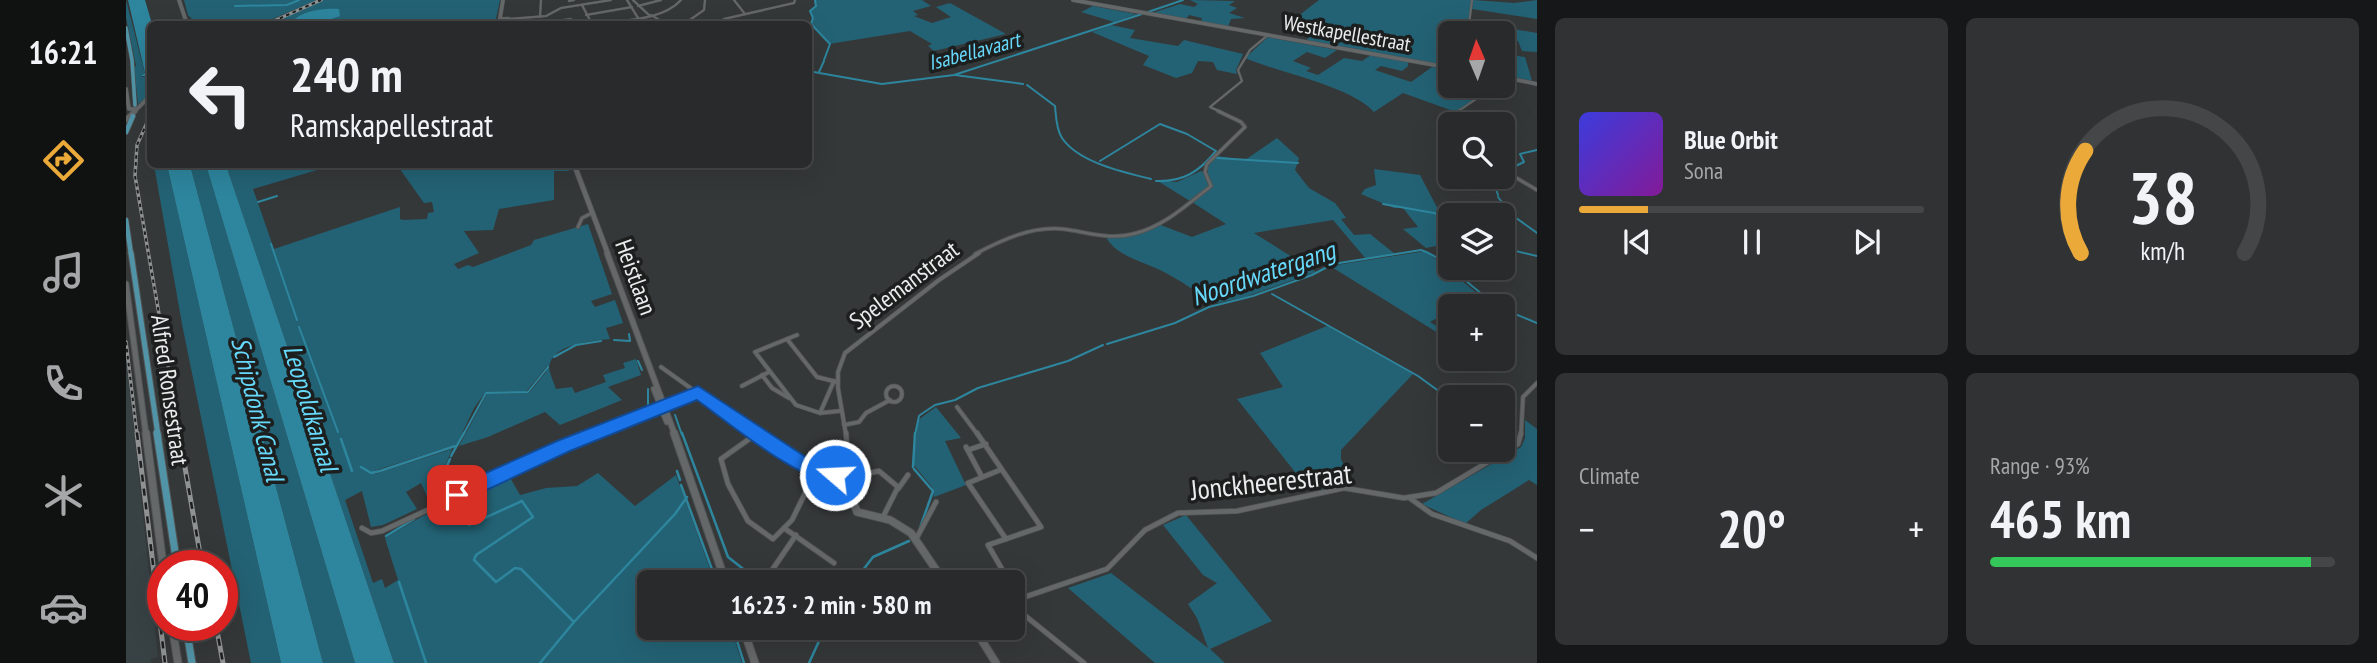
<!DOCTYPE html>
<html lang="en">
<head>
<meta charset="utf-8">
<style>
	:root { --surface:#282a2b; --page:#303233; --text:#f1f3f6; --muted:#a5a7a9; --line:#444647; --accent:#eba93a }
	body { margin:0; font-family:"PT Sans Narrow",sans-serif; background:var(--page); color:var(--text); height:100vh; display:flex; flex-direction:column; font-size:26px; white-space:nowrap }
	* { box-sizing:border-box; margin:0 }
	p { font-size:23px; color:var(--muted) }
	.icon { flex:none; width:38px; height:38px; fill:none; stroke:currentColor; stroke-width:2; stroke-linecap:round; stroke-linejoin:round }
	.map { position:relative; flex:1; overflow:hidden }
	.details { display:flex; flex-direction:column; gap:18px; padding:18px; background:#161718; width:840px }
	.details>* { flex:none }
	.banner { position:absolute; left:21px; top:21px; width:665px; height:147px; border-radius:10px; box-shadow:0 7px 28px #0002,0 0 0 2px var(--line); background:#282a2b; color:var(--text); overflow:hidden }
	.needle { width:46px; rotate:358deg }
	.buttons { position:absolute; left:1312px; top:21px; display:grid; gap:14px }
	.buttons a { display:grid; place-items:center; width:77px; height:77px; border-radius:10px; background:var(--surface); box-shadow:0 7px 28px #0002,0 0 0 2px var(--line); font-size:35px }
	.speed { position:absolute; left:21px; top:550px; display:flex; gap:14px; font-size:35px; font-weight:700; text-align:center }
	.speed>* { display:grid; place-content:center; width:91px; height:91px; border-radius:50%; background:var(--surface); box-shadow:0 7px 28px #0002,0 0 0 2px var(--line); line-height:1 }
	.speed .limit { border:10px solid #d22; background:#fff; color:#111 }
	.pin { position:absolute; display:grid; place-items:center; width:60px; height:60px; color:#fff; margin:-30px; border-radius:14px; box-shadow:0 4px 10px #0006 }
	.me { position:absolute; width:77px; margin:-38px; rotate:289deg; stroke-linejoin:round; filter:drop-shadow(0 0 5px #0008) }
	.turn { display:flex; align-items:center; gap:24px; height:147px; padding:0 28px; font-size:32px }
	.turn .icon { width:91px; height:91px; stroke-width:2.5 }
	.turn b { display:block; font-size:49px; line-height:60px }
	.big { font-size:52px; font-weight:600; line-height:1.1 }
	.details .card { flex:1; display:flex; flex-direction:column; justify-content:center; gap:10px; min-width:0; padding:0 24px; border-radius:10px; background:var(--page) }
	.details .dial { align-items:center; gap:0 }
	.dial svg { height:182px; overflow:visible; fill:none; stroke:var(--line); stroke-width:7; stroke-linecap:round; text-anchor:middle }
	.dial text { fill:var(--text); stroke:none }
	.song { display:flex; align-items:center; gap:21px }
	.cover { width:84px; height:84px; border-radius:10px; background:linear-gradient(135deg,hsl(240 70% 55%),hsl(290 70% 35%)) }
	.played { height:7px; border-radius:4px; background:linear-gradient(90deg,var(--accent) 20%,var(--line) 20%) }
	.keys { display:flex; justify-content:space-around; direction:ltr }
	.heat { display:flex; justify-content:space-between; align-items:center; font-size:38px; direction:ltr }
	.charge { height:10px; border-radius:5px; background:linear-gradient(90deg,#34c759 93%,var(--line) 0) }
	.details .tiles { flex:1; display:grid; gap:18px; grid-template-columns:repeat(2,1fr) }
	.trip { position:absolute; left:511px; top:570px; width:388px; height:70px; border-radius:10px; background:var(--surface); box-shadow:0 7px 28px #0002,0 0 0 2px var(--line); font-weight:600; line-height:70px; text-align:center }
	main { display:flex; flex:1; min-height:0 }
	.tabs { display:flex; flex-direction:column; width:126px; justify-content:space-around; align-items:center; background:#101111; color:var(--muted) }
	.tabs .icon { width:49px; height:49px }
	.tabs .active { color:var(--accent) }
	.tabs b { font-size:32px; color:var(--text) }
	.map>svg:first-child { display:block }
</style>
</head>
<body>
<main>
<nav class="tabs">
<b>16:21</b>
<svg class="icon active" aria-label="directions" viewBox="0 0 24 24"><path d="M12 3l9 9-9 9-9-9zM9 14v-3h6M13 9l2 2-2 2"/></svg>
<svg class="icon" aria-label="music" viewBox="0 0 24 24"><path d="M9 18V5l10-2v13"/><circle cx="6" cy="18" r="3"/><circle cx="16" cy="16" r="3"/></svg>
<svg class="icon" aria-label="phone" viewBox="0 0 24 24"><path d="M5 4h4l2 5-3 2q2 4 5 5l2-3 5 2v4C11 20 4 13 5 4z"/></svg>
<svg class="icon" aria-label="climate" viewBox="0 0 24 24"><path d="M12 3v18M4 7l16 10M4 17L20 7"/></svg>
<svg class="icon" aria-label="car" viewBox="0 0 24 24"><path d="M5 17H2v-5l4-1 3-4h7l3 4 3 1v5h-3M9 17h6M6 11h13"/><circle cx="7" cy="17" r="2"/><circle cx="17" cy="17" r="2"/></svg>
</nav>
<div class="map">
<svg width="1411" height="663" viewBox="0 0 1411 663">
	<rect width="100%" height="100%" fill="#353839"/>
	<path fill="#384245" d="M0 357 32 657 25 659V663H0Z"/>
	<g fill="#236274">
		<path d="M0 0 19 74 15 77 24 76V95L12 104 8 67 10 66 0 17Z"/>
		<path d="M58 0H191L135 24H65L64 22 67 20 62 15Z"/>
		<path d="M197 0H374L369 24H143Z"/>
		<path d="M688 0H796L805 6 787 11 792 15 788 16 806 23 825 17 810 7 824 3 880 34 808 51 802 46 806 44 784 31 703 44 684 23 687 17 683 11 689 6Z"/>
		<path d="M1064 0 1109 1 1103 5 1111 8 1103 13 1119 18 1105 19 1102 27 1075 22 1076 18 1063 15 1060 19 1026 13 1054 4 1068 7 1072 4Z"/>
		<path d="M1193 0H1345L1341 33 1322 31 1315 65 1179 41 1196 27 1167 20Z"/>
		<path d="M1347 0 1388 3 1411 0V19L1346 9Z"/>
		<path d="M967 6 1010 14H1011L988 22 955 12Z"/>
		<path d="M1345 22 1411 33V52L1396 51 1392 41 1377 39V33H1343Z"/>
		<path d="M985 25 1009 30 1004 38 1052 46 1058 40 1117 54 1110 70 1111 74 1091 70 1087 62 1072 61 1066 73 1050 78 1017 65 1023 56 966 32Z"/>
		<path d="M1142 37 1211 50 1199 58 1181 52 1167 61 1185 68 1180 71 1192 75 1218 58 1236 61 1245 55 1282 62V66L1276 71 1255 66 1249 70 1285 82 1306 67 1325 70 1322 74 1325 77V86H1367L1330 112 1277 93 1248 112C1225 86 1154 73 1119 58Z"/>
		<path d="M1377 54 1399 57 1406 81 1377 76Z"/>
		<path d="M1151 138 1173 158 1169 170 1183 188 1209 203 1220 218 1215 219 1228 235 1244 234 1269 254 1240 259 1207 220 1128 233 1190 272 1119 297 1086 304C1070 291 1054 280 1036 271 1018 262 990 256 980 237L1005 235 1032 224 1066 237 1100 224 1066 202 1086 187C1080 171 1079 167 1091 156L1119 160Z"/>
		<path d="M28 165H41L155 663H125L56 324Z"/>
		<path d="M64 165H80L229 663H197Z"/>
		<path d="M100 165H208L127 189 148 249 274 207V219L277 220 301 219 302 213 308 212 306 202 298 203 271 165H441L443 171H428V200L373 209 367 230 338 231 353 253 328 264 332 269 342 265 347 267 405 245 408 240 462 224 486 294 465 301 469 307 489 300 497 323 480 328 484 339C464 341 426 344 423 367 423 372 428 383 430 389L446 387 449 393 480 382 477 375 499 368 497 363 510 359 515 375 482 387 496 400 434 425 419 412 362 437 333 446 361 394 403 393 420 372 421 366 400 392 359 393 348 408 331 444 248 471 249 474 326 449 304 503 295 483 280 492 291 509 257 525 245 527 236 491 219 500 247 583 256 579 259 588 272 580 259 538 295 517 382 474 394 495 420 488 451 486 472 473 509 506 550 475 589 583H523V628H605L616 663H268Z"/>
		<path d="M1248 169 1294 175 1314 213 1325 217V243L1300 248 1277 229 1292 227 1277 208H1268L1235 194 1239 189 1250 185Z"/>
		<path d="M1075 171 1078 172 1083 185 1064 201 1030 180 1051 182Z"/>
		<path d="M1300 251 1353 295 1372 306H1366L1348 296 1331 306H1325V310L1319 314 1325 317V324L1313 317 1304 322 1325 335V341L1204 266Z"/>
		<path d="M1201 326 1287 374 1215 450V459L1227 486 1219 484 1184 491 1111 399 1157 387 1134 353Z"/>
		<path d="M810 407 835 438 819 441 840 485 808 497 806 487 787 464 792 420Z"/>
		<path d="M1399 420 1411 429V485L1403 480 1355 510 1339 524 1296 504 1395 447 1399 438Z"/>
		<path d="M1060 515 1146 621 1084 649 1099 663H1029L942 588 985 573 1082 648 1071 618 1062 604 1091 583 1077 575 1037 525Z"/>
	</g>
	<g fill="#2d869e">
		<path d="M2 0H19L26 24 24 76H15L19 73Z"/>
		<path d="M213 9 214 16 191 24H147H165C173 11 196 8 213 9Z"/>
		<path d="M41 165H64L197 663H155Z"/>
		<path d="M80 165H100L268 663H229Z"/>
	</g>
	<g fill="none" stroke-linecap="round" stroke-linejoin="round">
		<g stroke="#2d869e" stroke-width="2">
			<path d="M689 0 690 6 684 11 687 18 685 24 704 44 698 60"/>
			<path d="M109 6 161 5 173 0"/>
			<path d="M1022 12 1057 0"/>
			<path d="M682 71 756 84 828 75 1016 14"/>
			<path d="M693 72 698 61"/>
			<path d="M829 75 897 84"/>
			<path d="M901 85 929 106C930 116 930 129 936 138 953 163 998 172 1025 179"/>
			<path d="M1091 158 1172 163"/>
			<path d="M974 161 1034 124 1061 134 1090 151C1073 172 1057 182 1030 181"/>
			<path d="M1381 170 1398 162 1394 154 1411 150"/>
			<path d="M1372 195 1369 186 1381 174 1378 172"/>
			<path d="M1372 197 1386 215 1411 233"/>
			<path d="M132 202 151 196"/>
			<path d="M1257 204 1308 213 1325 219"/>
			<path d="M145 244 171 320"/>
			<path d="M1377 248 1411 256"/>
			<path d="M1146 294 1292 376 1325 400"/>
			<path d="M1377 309 1411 323"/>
			<path d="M173 327 212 432"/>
			<path d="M488 340 504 341 503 334"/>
			<path d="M981 344 1049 323 1083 307 1127 296 1186 275 1207 264 1295 250C1319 257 1348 292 1373 306"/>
			<path d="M428 357 450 345 475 341"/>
			<path d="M512 361 516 370"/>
			<path d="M522 389V406"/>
			<path d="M549 415 556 435"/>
			<path d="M794 415 809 405 829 400 852 388 942 361 977 345"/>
			<path d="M337 435 360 393 402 392 422 367"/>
			<path d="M789 435 793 416"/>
		</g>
		<g stroke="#2d869e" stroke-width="2.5">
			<path d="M556 433 602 557 635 583"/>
			<path d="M215 439 226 471"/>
			<path d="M1377 440 1383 444"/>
			<path d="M325 456 338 433"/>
			<path d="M235 467 245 473 254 471 329 446"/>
			<path d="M787 467 789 433"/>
			<path d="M788 469 807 491 794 528"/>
			<path d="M551 471 554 480"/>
			<path d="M316 477 324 459"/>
			<path d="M313 482 307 503 354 482"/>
			<path d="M555 485 591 583"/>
			<path d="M349 492V505L343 525 396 501 407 517 350 555 348 560 370 582 389 568 395 569 448 622"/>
			<path d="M260 536 288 519"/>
			<path d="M273 582 300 663"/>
			<path d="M727 583 747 557 783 541"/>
			<path d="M607 628 618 663"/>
			<path d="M414 663 448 622 549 514 561 497"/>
			<path d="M683 663 699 628"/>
		</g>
		<defs>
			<g id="street-far3">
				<path d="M501 0 512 18"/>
				<path d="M507 0 524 16"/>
				<path d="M608 0 619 14"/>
				<path d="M443 1 448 0"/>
				<path d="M456 5 466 24"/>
				<path d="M512 6 535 0"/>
				<path d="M460 15 506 7"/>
				<path d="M525 15 537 22 556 24"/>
				<path d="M414 17 415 0"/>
				<path d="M512 18V24"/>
				<path d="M383 19 420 16 435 8 485 0"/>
				<path d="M430 21 445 19"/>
				<path d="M470 24C497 20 536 21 555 0"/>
				<path d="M558 24 578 10 579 0"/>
				<path d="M589 24 598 19 668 3 669 0"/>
				<path d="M1342 33 1346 0"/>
				<path d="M1095 112 1084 107 1116 81 1112 70 1124 50 1142 35"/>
				<path d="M1331 112 1369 86"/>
			</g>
			<g id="street-far2">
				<path d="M1325 132 1314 124 1333 111"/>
				<path d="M1377 170 1411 190"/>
				<path d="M452 227 456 218 466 213"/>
				<path d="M849 254C876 240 905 226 937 229 961 232 983 240 1007 234 1037 227 1061 205 1085 186L1079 172 1081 164 1119 127 1115 122 1092 111"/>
			</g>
			<g id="street-far1">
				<path d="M661 339 671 335"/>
				<path d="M535 367 570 392"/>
				<path d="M636 375 646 388 663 398"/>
				<path d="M711 382 691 377 661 339 629 352 670 405 694 413 714 411"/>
				<circle cx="768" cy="394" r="8"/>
				<path d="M616 386 643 372"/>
				<path d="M831 407 852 435"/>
				<path d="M694 413 708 381"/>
				<path d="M718 425 733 422 740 413 764 400"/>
				<path d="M465 435 534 406"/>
				<path d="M720 435 712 388V372L719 353 813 280 853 253"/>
				<path d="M1395 435 1397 397 1411 383"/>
			</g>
			<g id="street">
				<path d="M720 433 722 463 719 478 753 471 772 487 757 517"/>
				<path d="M851 433 915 527 862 545 884 583"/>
				<path d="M626 437 595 459 602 484 622 521 647 539 666 520 690 471"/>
				<path d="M840 447 856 477"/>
				<path d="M842 450 860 444"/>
				<path d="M874 470 842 483 880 539"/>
				<path d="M772 489 782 475"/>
				<path d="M1285 499 1306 514 1384 541 1411 558"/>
				<path d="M236 528 245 533 256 531 469 433"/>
				<path d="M658 528 708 563"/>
				<path d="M790 539 810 502"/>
				<path d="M755 579 758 583"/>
				<path d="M644 583 640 579 670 535"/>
				<path d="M887 589 893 599"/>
				<path d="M887 601 981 569 1019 530 1052 513 1111 511 1218 488 1278 498 1310 493 1392 444 1395 433"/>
				<path d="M887 606 958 663"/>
				<path d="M704 633 774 636"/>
			</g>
			<g id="secondary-far3">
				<path d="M53 0 61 24"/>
				<path d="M947 0 1325 68"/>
				<path d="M374 22 383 19H375"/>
				<path d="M373 24 377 0"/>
				<path d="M1377 77 1411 84"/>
				<path d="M0 89 3 109H9"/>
				<path d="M8 112 24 96"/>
			</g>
			<g id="secondary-far2">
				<path d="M0 120 9 111"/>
				<path d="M448 164 482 254"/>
			</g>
			<g id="secondary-far1">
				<path d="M481 253 549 435"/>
				<path d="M0 284 20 435"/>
				<path d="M528 389 541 422"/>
				<path d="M534 406 567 393H575L633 435"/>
			</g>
			<g id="secondary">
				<path d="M20 433 37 565"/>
				<path d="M548 433 600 583"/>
				<path d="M631 433 680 468 719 478 731 512 764 520 785 533 819 583"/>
				<path d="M46 625 52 663"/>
				<path d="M617 628 629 663"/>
				<path d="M848 628 870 663"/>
			</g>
			<path id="primary-far3" d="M0 28 6 60 9 105"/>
			<g id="primary-far2">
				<path d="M0 132 7 116"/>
				<path d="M0 220 5 254"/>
			</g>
			<path id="primary-far1" d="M5 253 32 435"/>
			<g id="primary">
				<path d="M31 433 51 565"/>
				<path d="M60 625 66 663"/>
			</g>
		</defs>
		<use href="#street-far3" stroke="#525455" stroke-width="2.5"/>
		<use href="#street-far2" stroke="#525455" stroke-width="4.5"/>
		<use href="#street-far1" stroke="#525455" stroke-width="5"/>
		<use href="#street" stroke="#525455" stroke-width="6"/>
		<use href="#secondary-far3" stroke="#525455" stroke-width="4.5"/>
		<use href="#secondary-far2" stroke="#525455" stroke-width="6"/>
		<use href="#secondary-far1" stroke="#525455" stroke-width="7"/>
		<use href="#secondary" stroke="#525455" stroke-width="9"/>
		<use href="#primary-far3" stroke="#525455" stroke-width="4.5"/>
		<use href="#primary-far2" stroke="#525455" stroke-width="6"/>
		<use href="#primary-far1" stroke="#525455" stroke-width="7"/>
		<use href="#primary" stroke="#525455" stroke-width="9"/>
		<use href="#street-far3" stroke="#656869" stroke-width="2"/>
		<use href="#street-far2" stroke="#656869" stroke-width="2.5"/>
		<use href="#street-far1" stroke="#656869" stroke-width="3.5"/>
		<use href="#street" stroke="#656869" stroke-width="4.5"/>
		<use href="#secondary-far3" stroke="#656869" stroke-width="3.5"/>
		<use href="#secondary-far2" stroke="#656869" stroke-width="4.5"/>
		<use href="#secondary-far1" stroke="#656869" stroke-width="5"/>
		<use href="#secondary" stroke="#656869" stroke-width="7"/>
		<use href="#primary-far3" stroke="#5194a7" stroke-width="3.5"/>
		<use href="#primary-far2" stroke="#5194a7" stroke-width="4.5"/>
		<use href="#primary-far1" stroke="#5194a7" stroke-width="5"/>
		<use href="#primary" stroke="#5194a7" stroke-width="7"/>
		<defs>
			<g id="rail-far1">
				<path d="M141 24 195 0"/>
				<path d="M24 116 11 145 9 176 54 435"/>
				<path d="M0 342 11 435"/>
			</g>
			<g id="rail">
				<path d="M11 433 39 663"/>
				<path d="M53 433 76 565"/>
				<path d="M90 625 97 663"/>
			</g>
		</defs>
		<use href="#rail-far1" stroke="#8f9293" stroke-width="3.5"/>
		<use href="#rail" stroke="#8f9293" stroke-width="5"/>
		<use href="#rail-far1" stroke="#1d1f1f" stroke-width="2" stroke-dasharray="3.5" stroke-linecap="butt"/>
		<use href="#rail" stroke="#1d1f1f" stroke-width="2.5" stroke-dasharray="7" stroke-linecap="butt"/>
	</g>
	<path fill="#1a73e8" stroke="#114b97" stroke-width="2" d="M572 386 686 461 716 470 719 475 716 481C685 492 598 419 571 400L444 451 337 501 331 503 324 501 321 495 324 489 431 441Z"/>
	<g text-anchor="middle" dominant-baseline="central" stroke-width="7" stroke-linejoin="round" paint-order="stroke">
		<g font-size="21" fill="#eaeced" stroke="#1d1f1f">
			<text transform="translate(1221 33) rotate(10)">Westkapellestraat</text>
		</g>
		<g font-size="21" font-style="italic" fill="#67d9fb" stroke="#1d1f1f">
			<text transform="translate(848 51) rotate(-15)">Isabellavaart</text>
		</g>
		<g font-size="24" fill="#eaeced" stroke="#1d1f1f">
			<text transform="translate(510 277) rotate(70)">Heistlaan</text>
			<text transform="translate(778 285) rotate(-37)">Spelemanstraat</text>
			<text transform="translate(44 390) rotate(82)">Alfred Ronsestraat</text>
		</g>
		<g font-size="26" font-style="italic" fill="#67d9fb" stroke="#1d1f1f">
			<text transform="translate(1137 273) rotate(-19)">Noordwatergang</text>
			<text transform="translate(185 408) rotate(73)">Leopoldkanaal</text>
			<text transform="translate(132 409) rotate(76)">Schipdonk Canal</text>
		</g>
		<g font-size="28" fill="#eaeced" stroke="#1d1f1f">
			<text transform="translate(1145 481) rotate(-6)">Jonckheerestraat</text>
		</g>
	</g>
</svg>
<div class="buttons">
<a><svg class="needle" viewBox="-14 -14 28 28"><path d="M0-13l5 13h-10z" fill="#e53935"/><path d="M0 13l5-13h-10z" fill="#a5a7a9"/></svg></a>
<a><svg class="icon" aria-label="search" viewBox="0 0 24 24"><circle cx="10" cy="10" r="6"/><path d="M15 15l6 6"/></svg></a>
<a><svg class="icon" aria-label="layers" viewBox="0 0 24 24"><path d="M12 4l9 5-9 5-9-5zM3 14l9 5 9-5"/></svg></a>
<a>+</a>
<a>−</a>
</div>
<div class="speed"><div class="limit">40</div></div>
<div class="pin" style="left:331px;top:495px;background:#d93025"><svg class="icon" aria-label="arrive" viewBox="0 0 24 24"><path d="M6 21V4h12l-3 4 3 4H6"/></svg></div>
<svg class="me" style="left:709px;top:475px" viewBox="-20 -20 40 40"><circle r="17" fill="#1a73e8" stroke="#fff" stroke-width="3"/><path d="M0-11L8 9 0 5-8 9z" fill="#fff"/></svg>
<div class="trip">16:23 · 2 min · 580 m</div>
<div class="banner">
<div class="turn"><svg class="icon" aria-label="left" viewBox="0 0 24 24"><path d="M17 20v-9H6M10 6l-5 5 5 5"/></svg><div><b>240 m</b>Ramskapellestraat</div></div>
</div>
</div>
<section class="details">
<div class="tiles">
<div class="card">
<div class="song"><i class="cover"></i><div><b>Blue Orbit</b><p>Sona</p></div></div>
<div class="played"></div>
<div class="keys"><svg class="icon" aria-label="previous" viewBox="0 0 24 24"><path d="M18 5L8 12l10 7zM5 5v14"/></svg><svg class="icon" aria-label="pause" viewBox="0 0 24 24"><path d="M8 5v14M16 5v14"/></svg><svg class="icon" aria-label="next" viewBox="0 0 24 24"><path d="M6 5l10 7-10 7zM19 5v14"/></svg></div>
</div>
<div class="card dial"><svg viewBox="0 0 100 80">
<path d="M14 69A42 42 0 1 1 86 69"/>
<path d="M14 69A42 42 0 0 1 16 24" stroke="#eba93a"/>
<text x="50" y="56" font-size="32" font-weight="700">38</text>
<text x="50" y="72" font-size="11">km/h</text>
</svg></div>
<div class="card"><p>Climate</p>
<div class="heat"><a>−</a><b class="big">20°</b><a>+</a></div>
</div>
<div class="card"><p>Range · 93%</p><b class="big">465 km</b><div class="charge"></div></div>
</div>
</section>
</main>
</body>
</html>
